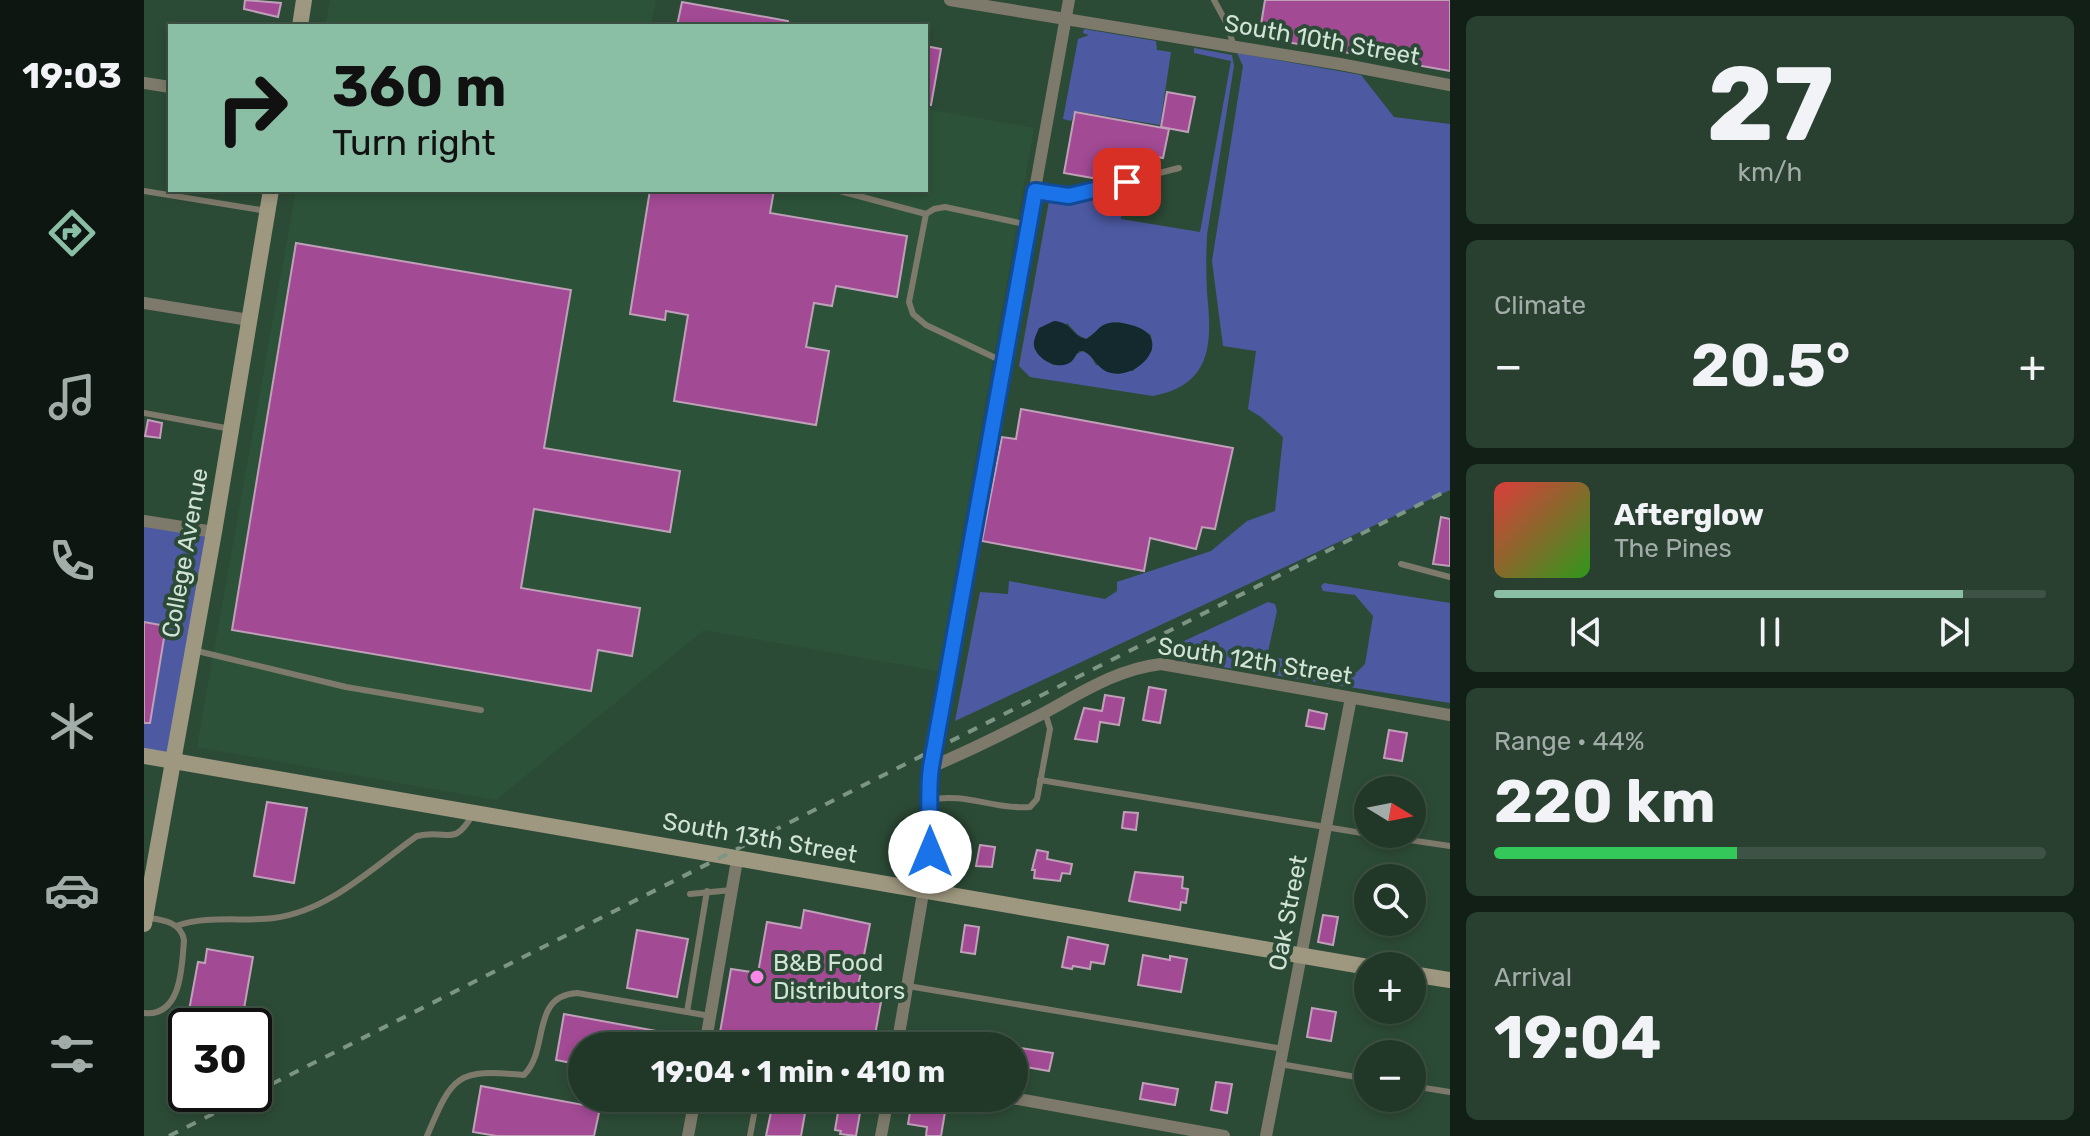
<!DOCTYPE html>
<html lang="en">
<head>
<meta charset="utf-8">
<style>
	:root { --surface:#213828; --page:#293f30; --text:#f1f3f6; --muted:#a2aca8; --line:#3e5245; --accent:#8abfa5 }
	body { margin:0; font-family:Rubik,sans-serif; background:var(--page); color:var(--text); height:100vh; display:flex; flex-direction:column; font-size:30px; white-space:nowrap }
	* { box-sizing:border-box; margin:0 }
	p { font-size:26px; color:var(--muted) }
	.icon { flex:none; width:44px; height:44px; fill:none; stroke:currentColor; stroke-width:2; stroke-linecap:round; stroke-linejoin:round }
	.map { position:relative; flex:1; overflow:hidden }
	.sheet { display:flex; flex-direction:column; gap:16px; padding:16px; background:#121f16; width:640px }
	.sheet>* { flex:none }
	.guide { position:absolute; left:24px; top:24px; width:760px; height:168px; border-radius:0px; box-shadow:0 4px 12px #0003,0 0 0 2px var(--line); background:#8abfa5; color:#111; overflow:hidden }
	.needle { width:52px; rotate:100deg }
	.controls { position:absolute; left:1210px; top:776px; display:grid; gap:16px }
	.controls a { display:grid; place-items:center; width:72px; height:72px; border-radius:50%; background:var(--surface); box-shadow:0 4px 12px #0003,0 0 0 2px var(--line); font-size:40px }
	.speed { position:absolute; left:24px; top:1008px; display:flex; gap:16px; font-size:40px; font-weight:700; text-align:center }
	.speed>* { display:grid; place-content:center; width:104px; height:104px; border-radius:50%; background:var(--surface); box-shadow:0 4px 12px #0003,0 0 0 2px var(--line); line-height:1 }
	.speed .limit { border:4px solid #111; border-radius:12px; background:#fff; color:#111 }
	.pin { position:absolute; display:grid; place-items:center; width:68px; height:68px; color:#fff; margin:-34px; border-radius:16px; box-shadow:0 4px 12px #0006 }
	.me { position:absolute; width:88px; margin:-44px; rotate:0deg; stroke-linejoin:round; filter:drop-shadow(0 0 6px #0008) }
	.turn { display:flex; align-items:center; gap:28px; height:168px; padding:0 32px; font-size:36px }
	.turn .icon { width:104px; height:104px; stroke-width:2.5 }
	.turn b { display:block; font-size:56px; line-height:68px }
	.big { font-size:60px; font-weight:700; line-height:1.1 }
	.sheet .tile { flex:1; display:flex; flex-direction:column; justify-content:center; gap:12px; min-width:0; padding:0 28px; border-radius:12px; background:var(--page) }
	.sheet .dial { align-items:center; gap:0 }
	.dial b { font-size:104px; line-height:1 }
	.song { display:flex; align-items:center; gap:24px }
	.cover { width:96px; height:96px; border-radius:12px; background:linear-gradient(135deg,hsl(0 70% 55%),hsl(110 70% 35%)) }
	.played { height:8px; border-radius:4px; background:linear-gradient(90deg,var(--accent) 85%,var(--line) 85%) }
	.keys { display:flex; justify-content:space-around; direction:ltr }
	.heat { display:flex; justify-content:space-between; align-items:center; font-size:44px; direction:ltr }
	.charge { height:12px; border-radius:6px; background:linear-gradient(90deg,#34c759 44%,var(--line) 0) }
	.trip { position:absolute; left:424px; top:1032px; width:460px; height:80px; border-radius:40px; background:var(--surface); box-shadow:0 4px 12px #0003,0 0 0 2px var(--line); font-weight:700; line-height:80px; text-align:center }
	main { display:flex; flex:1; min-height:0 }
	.tab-bar { display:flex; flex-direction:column; width:144px; justify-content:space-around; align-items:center; background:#0d1610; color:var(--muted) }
	.tab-bar .icon { width:56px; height:56px }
	.tab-bar .active { color:var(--accent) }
	.tab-bar b { font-size:36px; color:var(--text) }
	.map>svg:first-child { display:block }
</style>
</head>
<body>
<main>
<nav class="tab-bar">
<b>19:03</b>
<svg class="icon active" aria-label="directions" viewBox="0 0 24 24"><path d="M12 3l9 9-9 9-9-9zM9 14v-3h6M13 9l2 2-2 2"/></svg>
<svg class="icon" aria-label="music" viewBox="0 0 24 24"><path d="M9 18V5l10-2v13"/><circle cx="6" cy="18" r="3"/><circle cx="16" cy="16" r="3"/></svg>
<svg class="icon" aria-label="phone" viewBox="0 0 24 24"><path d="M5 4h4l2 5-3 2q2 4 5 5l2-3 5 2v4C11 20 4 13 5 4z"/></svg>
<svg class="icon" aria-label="climate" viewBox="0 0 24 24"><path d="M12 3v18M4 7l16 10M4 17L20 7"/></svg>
<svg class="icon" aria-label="car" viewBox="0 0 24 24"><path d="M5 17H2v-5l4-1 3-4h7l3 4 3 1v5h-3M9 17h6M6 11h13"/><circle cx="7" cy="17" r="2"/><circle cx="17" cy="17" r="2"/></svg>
<svg class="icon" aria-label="filters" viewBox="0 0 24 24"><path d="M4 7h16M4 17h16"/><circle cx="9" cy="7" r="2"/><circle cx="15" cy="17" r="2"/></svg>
</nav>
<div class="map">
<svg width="1306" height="1136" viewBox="0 0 1306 1136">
	<rect width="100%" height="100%" fill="#2c4b36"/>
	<g fill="#2c5339">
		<path d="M186 0H512L507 26H181Z"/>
		<path d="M782 109 890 128 794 671 560 630 352 800 53 747 152 190H782Z"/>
	</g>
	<g fill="#4d5aa2" fill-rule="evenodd">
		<path d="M940 29 1012 41 1013 50 1027 52 1016 125 931 111 927 121 919 119 934 39 945 35 939 33Z"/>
		<path d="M1050 48 1088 55 1090 66 1063 235C1062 254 1062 273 1063 293 1068 342 1069 385 1009 396L886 377 875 366 905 201 979 199 977 219 1056 232 1087 61 1050 53ZM975 322 996 328 1007 335 1008 350 989 371 952 365 946 355 939 351 909 365 894 354 923 323 934 335 942 339 962 324Z"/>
		<path d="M1093 53 1217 75 1250 117 1306 124V490L811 721 836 592 864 594 865 581 961 599 973 591V582L1067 551 1103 521 1131 511 1139 437 1117 417 1104 409 1112 351 1079 346 1068 261 1099 66Z"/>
		<path d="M0 521 70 532 29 761 0 756Z"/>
		<path d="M1180 583 1306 603V703L1034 660 1031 650 1040 641 1124 602 1131 604 1133 611 1123 656 1213 672 1221 664 1229 616 1211 595 1179 591 1177 586Z"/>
	</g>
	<path fill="#13292e" d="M910 321C928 322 927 336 942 339 951 335 953 327 962 324 971 321 978 323 987 325 1033 337 995 380 967 373 953 370 951 356 939 351H935C932 354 931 358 928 361 916 372 893 360 890 346 889 340 893 333 895 328Z"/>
	<g fill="#a24a94" stroke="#c0a0b9" stroke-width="2">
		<path d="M101 0 137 3 134 17 100 9Z"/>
		<path d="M1121 0H1306V71L1115 37Z"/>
		<path d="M538 2 644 21V26H533Z"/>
		<path d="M782 46 797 49 787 105H782Z"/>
		<path d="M1023 92 1051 97 1044 132 1017 127Z"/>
		<path d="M931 112 1025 129 1019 158 966 149 960 180 920 173Z"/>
		<path d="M506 190H630L626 213 763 236 753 297 692 286 688 306 670 303 662 347 685 351 672 425 530 401 544 315 522 311 521 320 486 314Z"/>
		<path d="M152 243 427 290 400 448 536 471 526 532 390 509 377 588 496 608 488 656 454 650 447 691 88 630Z"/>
		<path d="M877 409 1089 448 1071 529 1058 527 1052 549 1006 538 1000 571 838 541 858 437 872 439Z"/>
		<path d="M4 420 18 423 16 438 1 436Z"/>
		<path d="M1297 517 1306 519V566L1289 564Z"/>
		<path d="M0 622 22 626 6 723H0Z"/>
		<path d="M1005 687 1022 690 1016 723 999 720Z"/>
		<path d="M961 695 980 698 975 725 956 722 953 742 931 739 940 708 958 711Z"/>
		<path d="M1165 710 1183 714 1180 729 1162 726Z"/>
		<path d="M1245 730 1263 733 1258 761 1240 758Z"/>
		<path d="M123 802 163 808 150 883 110 876Z"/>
		<path d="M980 812 994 813 992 830 978 828Z"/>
		<path d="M836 845 851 847 848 867 832 866Z"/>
		<path d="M893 850 904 852 903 859 928 864 926 874 918 873 916 881 890 878 891 870H888Z"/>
		<path d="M991 872 1039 877 1038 888 1044 889 1042 903 1037 902 1036 910 985 901Z"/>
		<path d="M660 910 726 924 712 997 737 1002 729 1046H587L574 1044 587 969 614 973 623 922 657 928Z"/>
		<path d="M1179 915 1194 917 1189 945 1174 942Z"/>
		<path d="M821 925 835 927 831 954 817 952Z"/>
		<path d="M493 930 544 939 533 997 483 988Z"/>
		<path d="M924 937 964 945 960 964 947 962 946 969 929 966 928 969 918 967Z"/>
		<path d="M63 949 109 957 97 1026H50L52 1017 44 1016 54 962 61 963Z"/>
		<path d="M999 955 1026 960V956L1043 959 1037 992 994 985Z"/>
		<path d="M1168 1008 1192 1012 1187 1041 1163 1037Z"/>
		<path d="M420 1014 518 1032 515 1046H438V1065L412 1060Z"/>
		<path d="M870 1047 909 1053 905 1071 870 1065Z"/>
		<path d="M1072 1082 1088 1084 1083 1113 1067 1110Z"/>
		<path d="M999 1083 1034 1089 1031 1105 996 1099Z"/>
		<path d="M337 1086 456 1108 450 1136H353L329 1132Z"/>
		<path d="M767 1106 801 1112 797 1136H782L783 1127 764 1124Z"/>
		<path d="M628 1107 661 1113 657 1136H622Z"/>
		<path d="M700 1111 716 1113 712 1136 696 1134 697 1131 691 1130 694 1112Z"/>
	</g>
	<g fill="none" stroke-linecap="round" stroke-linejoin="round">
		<g stroke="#7e7a6b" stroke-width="6">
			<path d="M1070 0 1083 24 1090 47"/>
			<path d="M692 190 782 214"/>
			<path d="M0 191 123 211"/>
			<path d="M891 191 925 196 1035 168"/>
			<path d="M860 362 782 325 769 314 765 302 782 214 790 209 801 207 885 225"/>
			<path d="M0 413 87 429"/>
			<path d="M1257 564 1306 577"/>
			<path d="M49 650 202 687 337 710"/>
			<path d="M896 780 1224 834"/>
			<path d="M786 800C820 792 852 810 886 807L893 799 906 729 901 712"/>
			<path d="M1225 834 1306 846"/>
			<path d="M546 894 588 890"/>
			<path d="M32 926C64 915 97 922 130 918 185 911 229 867 273 836 304 828 309 849 329 814"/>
			<path d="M764 986 1139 1049"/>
			<path d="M543 1012 563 891"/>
			<path d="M0 1013C37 1017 38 968 40 940 37 923 21 920 5 918"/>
			<path d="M1136 1064 1224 1079"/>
			<path d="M1268 1086 1306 1092"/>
			<path d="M283 1136C309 1074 313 1069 380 1075 406 1049 386 996 433 993L566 1016"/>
			<path d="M606 1136 613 1098"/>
		</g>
		<g stroke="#7e7a6b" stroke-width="12">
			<path d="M806 0 1196 64 1306 85"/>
			<path d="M0 83 26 87"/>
			<path d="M0 303 105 320"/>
			<path d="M0 521 70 532"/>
			<path d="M787 767C825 751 861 733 898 714 937 693 973 669 1017 664L1306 715"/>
			<path d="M561 1046 593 860"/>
			<path d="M753 1046 786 852C787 823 783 796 787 767L925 0"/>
			<path d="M868 1098 1080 1136"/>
			<path d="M544 1136 551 1098"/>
			<path d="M737 1136 744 1098"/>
			<path d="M1122 1136 1207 698"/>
		</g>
		<g stroke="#9f9880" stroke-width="16">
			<path d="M156 26 160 0"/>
			<path d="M0 756 1224 967"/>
			<path d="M0 924 70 532 127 190"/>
			<path d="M1268 974 1306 980"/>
		</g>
		<g stroke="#7d9584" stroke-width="4" stroke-dasharray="10 10" stroke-linecap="butt">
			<path d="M110 1093 1306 489"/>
			<path d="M25 1136 108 1094"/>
		</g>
	</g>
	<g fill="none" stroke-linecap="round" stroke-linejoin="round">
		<defs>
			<path id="route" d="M786 852C787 823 783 796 787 767L891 191 925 196 983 182"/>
		</defs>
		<use href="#route" stroke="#114b97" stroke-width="20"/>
		<use href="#route" stroke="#1a73e8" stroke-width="14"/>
	</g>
	<circle fill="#fa87e7" stroke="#2c4b36" stroke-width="3" cx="613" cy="977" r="8"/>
	<g text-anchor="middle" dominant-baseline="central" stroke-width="8" stroke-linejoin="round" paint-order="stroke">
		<g font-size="24" fill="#d2e4d7" stroke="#2c4b36">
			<text transform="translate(1178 40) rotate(10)">South 10th Street</text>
			<text transform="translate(41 553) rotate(-80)">College Avenue</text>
			<text transform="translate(1111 661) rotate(9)">South 12th Street</text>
			<text transform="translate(616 838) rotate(10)">South 13th Street</text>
			<text transform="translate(1144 913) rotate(-79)">Oak Street</text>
		</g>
		<g font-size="24" fill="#d2e4d7" stroke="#2c4b36" text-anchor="start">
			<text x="629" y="963">B&amp;B Food<tspan x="629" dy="28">Distributors</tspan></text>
		</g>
	</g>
</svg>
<div class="controls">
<a><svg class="needle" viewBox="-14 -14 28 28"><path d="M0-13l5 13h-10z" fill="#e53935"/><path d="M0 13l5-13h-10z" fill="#a2aca8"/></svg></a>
<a><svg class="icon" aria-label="search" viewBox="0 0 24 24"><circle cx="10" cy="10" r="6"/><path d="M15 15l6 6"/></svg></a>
<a>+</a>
<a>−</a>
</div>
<div class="speed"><div class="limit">30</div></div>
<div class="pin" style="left:983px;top:182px;background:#d93025"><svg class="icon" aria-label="arrive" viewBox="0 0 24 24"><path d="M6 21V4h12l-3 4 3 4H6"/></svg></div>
<svg class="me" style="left:786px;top:852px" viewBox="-20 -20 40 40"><circle r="19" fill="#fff"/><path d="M0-13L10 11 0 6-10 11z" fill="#1a73e8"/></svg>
<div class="trip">19:04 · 1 min · 410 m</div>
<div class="guide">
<div class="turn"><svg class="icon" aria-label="right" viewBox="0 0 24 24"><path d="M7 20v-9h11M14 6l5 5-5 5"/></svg><div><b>360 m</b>Turn right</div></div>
</div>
</div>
<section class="sheet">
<div class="tile dial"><b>27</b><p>km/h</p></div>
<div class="tile"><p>Climate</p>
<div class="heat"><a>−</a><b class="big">20.5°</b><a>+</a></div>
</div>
<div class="tile">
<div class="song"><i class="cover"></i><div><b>Afterglow</b><p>The Pines</p></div></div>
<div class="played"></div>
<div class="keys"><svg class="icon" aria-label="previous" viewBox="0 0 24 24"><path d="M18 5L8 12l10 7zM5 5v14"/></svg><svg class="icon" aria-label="pause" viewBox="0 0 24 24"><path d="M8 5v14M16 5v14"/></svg><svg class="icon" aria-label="next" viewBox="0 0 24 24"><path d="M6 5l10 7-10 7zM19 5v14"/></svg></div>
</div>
<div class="tile"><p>Range · 44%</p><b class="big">220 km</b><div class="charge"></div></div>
<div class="tile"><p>Arrival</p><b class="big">19:04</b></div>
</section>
</main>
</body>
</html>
